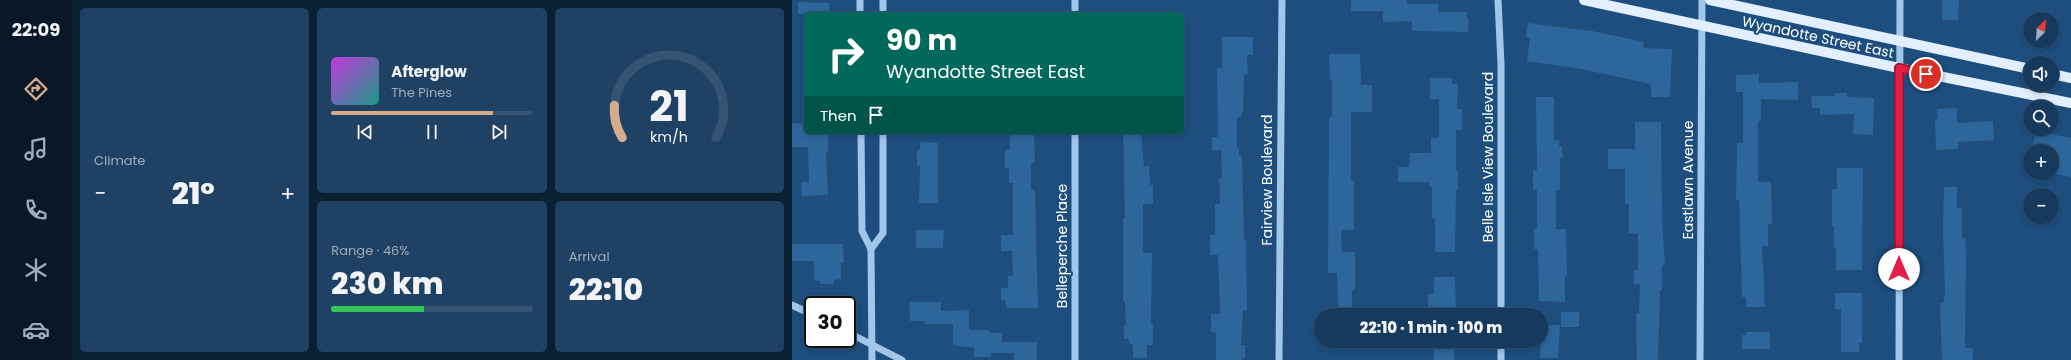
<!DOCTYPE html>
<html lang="en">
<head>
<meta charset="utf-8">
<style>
	:root { --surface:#163a5e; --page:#1f4164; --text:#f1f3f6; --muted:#9eadbc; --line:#355473; --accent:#d6ab8b }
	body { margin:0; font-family:Poppins,sans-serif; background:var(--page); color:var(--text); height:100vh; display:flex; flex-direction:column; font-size:15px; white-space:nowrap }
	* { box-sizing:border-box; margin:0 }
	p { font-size:13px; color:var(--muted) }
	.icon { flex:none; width:22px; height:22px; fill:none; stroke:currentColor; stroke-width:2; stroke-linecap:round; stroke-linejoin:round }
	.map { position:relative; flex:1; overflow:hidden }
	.drawer { display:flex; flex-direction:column; gap:8px; padding:8px; background:#0c2034; width:720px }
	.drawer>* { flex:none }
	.top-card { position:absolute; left:12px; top:12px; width:380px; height:122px; border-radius:6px; box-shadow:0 2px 6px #0003,0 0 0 1px var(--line); background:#00695c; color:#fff; overflow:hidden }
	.needle { width:26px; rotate:25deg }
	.fabs { position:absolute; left:1231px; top:12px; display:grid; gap:8px }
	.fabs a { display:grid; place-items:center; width:36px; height:36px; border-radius:50%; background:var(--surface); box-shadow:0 2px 6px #0003,0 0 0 1px var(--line); font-size:20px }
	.speed { position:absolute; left:12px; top:296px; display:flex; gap:8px; font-size:20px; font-weight:700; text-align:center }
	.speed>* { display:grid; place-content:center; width:52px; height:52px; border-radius:50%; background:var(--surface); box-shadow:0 2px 6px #0003,0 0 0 1px var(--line); line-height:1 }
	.speed .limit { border:2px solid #111; border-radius:6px; background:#fff; color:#111 }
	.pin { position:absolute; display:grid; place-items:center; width:34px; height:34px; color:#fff; margin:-17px; border:2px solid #fff; border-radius:50%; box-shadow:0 1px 4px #0007 }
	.me { position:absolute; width:44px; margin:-22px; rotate:0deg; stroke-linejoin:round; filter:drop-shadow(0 0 3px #0008) }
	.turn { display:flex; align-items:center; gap:14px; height:84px; padding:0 16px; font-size:18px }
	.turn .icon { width:52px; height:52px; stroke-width:2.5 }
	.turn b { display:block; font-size:28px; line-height:34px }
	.then { display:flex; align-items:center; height:38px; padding:0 16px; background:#0003; gap:8px; font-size:15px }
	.big { font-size:30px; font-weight:800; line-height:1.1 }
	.drawer .widget { flex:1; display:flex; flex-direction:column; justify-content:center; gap:6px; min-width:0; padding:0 14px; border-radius:6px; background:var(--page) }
	.drawer .dial { align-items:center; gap:0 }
	.dial svg { height:104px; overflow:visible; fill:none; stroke:var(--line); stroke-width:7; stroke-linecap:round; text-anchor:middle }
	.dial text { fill:var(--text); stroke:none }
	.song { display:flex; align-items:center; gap:12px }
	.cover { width:48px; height:48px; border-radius:6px; background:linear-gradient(135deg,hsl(290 70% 55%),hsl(170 70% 35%)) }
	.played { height:4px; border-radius:2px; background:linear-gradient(90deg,var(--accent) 80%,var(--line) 80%) }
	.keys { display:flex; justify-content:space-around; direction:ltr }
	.heat { display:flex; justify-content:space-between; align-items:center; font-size:22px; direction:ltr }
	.charge { height:6px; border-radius:3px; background:linear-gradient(90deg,#34c759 46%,var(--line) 0) }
	.drawer .tiles { flex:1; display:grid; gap:8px; grid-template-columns:repeat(3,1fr) }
	.widget:first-child { grid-row:span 2 }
	.trip { position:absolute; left:522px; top:308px; width:234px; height:40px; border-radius:20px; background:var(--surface); box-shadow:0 2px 6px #0003,0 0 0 1px var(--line); font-weight:800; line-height:40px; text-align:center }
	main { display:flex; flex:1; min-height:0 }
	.dock { display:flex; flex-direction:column; width:72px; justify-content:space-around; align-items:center; background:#091726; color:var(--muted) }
	.dock .icon { width:28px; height:28px }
	.dock .active { color:var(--accent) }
	.dock b { font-size:18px; color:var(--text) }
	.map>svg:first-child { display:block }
</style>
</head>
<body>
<main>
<nav class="dock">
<b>22:09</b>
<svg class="icon active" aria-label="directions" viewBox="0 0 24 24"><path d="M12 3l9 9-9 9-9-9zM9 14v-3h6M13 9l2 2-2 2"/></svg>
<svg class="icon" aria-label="music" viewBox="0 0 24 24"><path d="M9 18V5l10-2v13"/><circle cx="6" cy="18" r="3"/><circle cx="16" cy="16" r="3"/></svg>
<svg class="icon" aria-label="phone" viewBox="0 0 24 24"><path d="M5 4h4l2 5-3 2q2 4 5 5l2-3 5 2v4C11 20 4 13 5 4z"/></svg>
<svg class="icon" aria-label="climate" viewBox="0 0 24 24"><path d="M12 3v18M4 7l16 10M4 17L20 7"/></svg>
<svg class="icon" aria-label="car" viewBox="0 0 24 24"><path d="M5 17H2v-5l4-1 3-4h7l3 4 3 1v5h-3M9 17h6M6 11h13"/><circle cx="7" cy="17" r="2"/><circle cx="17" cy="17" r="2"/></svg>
</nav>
<section class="drawer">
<div class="tiles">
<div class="widget"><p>Climate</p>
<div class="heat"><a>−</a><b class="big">21°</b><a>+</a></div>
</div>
<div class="widget">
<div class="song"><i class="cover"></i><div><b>Afterglow</b><p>The Pines</p></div></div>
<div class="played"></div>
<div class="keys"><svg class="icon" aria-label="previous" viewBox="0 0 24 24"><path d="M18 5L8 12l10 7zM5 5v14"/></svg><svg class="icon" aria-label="pause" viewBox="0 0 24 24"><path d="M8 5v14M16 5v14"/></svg><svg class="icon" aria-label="next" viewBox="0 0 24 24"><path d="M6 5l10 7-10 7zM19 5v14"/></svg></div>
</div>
<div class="widget dial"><svg viewBox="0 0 100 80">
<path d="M14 69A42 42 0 1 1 86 69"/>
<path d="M14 69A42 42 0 0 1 8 44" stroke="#d6ab8b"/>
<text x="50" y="56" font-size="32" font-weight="700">21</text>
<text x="50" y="72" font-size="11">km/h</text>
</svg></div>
<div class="widget"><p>Range · 46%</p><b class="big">230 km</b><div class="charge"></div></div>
<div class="widget"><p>Arrival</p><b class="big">22:10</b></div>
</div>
</section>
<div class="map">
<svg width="1279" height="360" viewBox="0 0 1279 360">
	<rect width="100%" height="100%" fill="#1d4e7e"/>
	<g fill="#2c669b">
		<path d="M559 0H612L615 1V4H646V12H675V19H677L676 32 620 31V21L591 22V11H559Z"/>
		<path d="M1150 0H1167L1166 20H1150Z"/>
		<path d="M6 2 37 3V14H6Z"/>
		<path d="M736 23 800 31 852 42 851 48 880 49 878 97H859V84L789 69 735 61 738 38 734 37Z"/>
		<path d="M430 37H461V55H455L456 75H452L451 113H449V117H445V148H447V156H450L452 240H454L455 310 451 311 449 345H453V358H450V360H424V333L419 332V314H428L426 255H418V235H423V204H428L427 178H430L429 150H420V137H426L425 68H430Z"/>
		<path d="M537 54H568L569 85H580V112H559V181H562V230H549L550 252H563V290H560V315H548V307H546L545 273H536L537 117H540V80H538Z"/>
		<path d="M967 74V83L1006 82V100L969 99V121H966V182H979L980 224H976V246H970L973 307H954V297H950L947 200H944L945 143H951V92H944V75Z"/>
		<path d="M638 78H660V84H666L665 109H670V130H664V171H666V190H664L663 252H643V219H640V187H637V182H606V167H617L618 153H639V138H647V99H638Z"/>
		<path d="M1043 93H1055V97L1082 98 1081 135 1061 134 1062 114 1028 115V108H1020L1019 96H1043Z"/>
		<path d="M744 97H762V140H767V146H770L771 158H768V190H764V229H774L775 276H773V302L747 301 746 249H742V229H745V190H741V170H745Z"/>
		<path d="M1165 108V123L1201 121 1202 140 1166 142V149L1144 150 1143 119H1146L1145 109Z"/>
		<path d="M843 122H869L870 220 873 265H870V290H868L866 360H845L844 313H847L848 284H842V270H846V234L837 233V204H833V169H816V149H843Z"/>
		<path d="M0 123 14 124V132H36V152H34L36 195 10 196 9 182H17L16 147H0Z"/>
		<path d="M1244 131 1279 138V177L1260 173V151H1240Z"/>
		<path d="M218 132H242L243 163H239V190H243L246 308H215L213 300H209V288H216V276H221L220 251H209V235H221V183H217V168H213V150H218Z"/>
		<path d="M331 132H349L352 166H357L358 185H361V204H351V253H360L359 325H361V345H355V358H341V344H337V339H332V326H334L333 301H331V218H333Z"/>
		<path d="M128 142 146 143V203H127L128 166H125V150H128Z"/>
		<path d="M1045 168H1071L1070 270H1044V247L1042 248V226H1040V189H1045Z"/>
		<path d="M1152 187H1165V208H1170V238H1173L1174 247 1173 348H1181V360H1150L1148 303H1151L1153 294 1151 227Z"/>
		<path d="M124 230H152L151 248H124Z"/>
		<path d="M0 244H51L52 263H49V279L42 280V284H28V281L22 280V261H0Z"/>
		<path d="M642 277H663L664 315H636V294H642Z"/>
		<path d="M1043 293H1070V343H1067V352H1049V309H1043Z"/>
		<path d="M117 302H149V311L177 310V330H197V333H210V342H245V360H222V353H199V357H182V348L161 345V324H133V321H118Z"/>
		<rect x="769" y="312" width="18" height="15"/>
		<path d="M749 325H768L766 358H748Z"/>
		<path d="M954 332H978V349H950V335H954Z"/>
		<rect x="642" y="341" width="20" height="19"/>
	</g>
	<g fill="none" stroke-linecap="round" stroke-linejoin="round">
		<g stroke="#a0c6e8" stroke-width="7">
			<path d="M68 0V14"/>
			<path d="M706 0 709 64V315"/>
			<path d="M91 14V0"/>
			<path d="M283 14V0"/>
			<path d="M69 132 70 231 79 249 80 360"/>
			<path d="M79 249 91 233V132"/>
			<path d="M0 305 21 315"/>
			<path d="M55 332 110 360"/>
			<path d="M709 341V360"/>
			<path d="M283 360V132"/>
			<path d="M487 360 490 0"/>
			<path d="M908 360 910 0"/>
			<path d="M1107 360 1108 0"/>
		</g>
		<g stroke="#e2effe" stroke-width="10">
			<path d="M792 0 1107 68 1279 103"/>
			<path d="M918 0 1238 69"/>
			<path d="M1260 74 1279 78"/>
		</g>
	</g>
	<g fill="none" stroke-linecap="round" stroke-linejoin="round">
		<defs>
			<path id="route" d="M1107 269V68L1134 74"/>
		</defs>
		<use href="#route" stroke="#92132f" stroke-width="10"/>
		<use href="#route" stroke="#e11d48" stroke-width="7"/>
	</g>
	<g text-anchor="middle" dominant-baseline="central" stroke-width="4" stroke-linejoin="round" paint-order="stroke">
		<g font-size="14" fill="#fff" stroke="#1d4e7e">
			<text transform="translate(1026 37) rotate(12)">Wyandotte Street East</text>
			<text transform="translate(696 157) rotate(-90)">Belle Isle View Boulevard</text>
			<text transform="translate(475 180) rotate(-90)">Fairview Boulevard</text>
			<text transform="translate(896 180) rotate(-90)">Eastlawn Avenue</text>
			<text transform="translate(270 246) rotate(-90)">Belleperche Place</text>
		</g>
	</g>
</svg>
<div class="fabs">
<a><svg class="needle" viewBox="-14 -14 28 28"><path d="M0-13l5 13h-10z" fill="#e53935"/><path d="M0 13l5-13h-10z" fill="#9eadbc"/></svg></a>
<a><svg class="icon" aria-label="sound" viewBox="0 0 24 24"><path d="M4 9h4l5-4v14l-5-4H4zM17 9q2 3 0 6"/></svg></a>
<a><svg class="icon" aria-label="search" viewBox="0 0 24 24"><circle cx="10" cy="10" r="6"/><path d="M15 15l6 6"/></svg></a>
<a>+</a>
<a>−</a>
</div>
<div class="speed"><div class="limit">30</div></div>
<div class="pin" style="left:1134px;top:74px;background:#d93025"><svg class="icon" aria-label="arrive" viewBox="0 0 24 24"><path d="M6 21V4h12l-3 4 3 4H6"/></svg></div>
<svg class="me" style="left:1107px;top:269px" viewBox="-20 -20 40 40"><circle r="19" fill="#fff"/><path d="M0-13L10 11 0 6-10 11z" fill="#e11d48"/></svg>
<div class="trip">22:10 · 1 min · 100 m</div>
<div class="top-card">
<div class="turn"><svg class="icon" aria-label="right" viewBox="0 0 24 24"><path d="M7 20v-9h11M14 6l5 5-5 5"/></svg><div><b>90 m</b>Wyandotte Street East</div></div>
<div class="then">Then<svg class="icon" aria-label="arrive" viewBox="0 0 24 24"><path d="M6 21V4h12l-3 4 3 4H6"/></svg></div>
</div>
</div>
</main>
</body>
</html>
